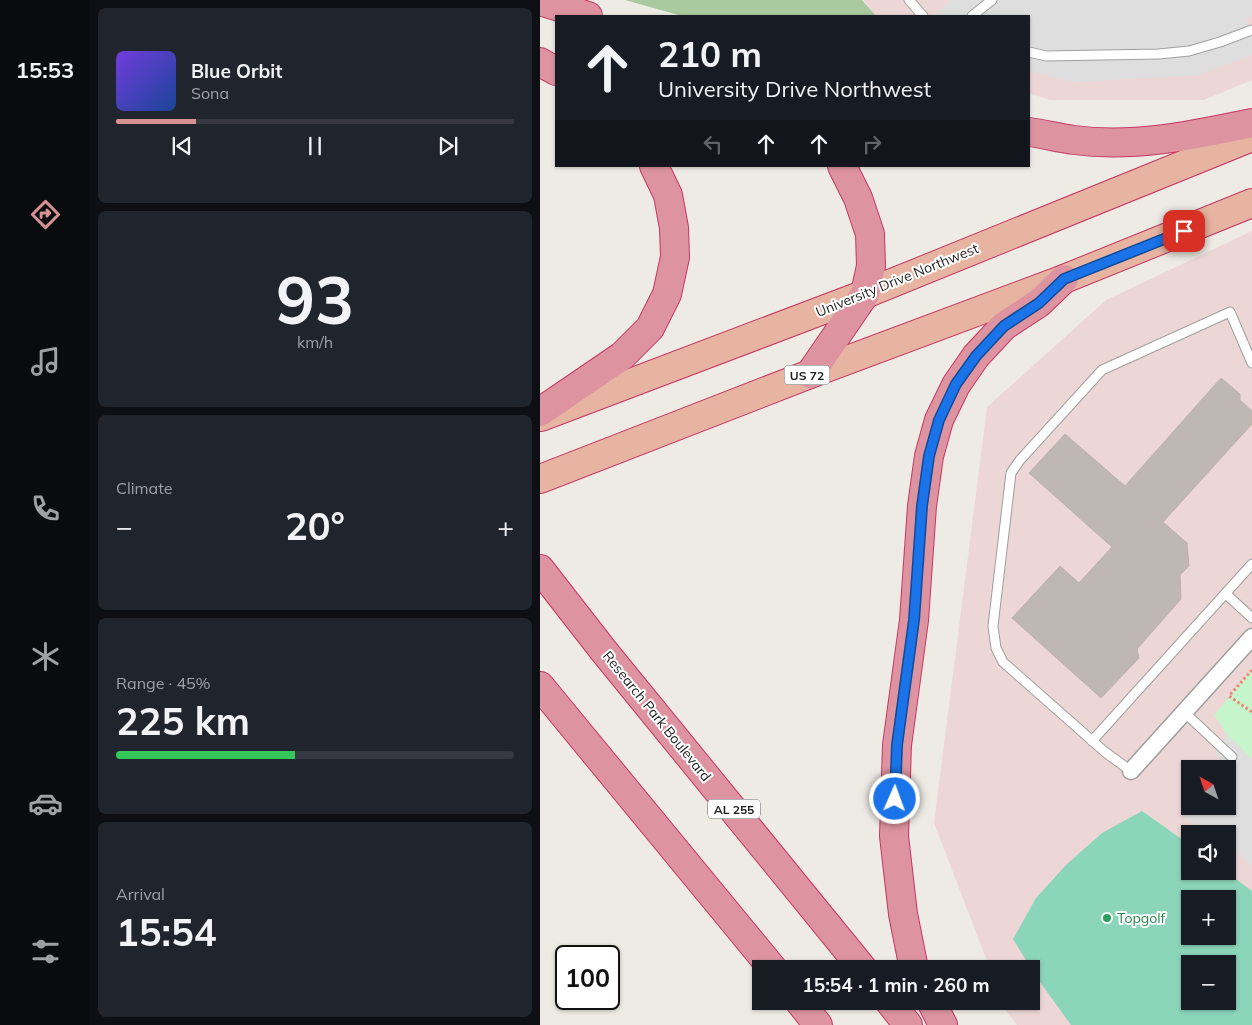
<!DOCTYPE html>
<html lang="en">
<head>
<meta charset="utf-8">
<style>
	:root { --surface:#171b24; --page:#20242c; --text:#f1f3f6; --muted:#9ea1a6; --line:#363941; --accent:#d79191 }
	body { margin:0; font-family:Mulish,sans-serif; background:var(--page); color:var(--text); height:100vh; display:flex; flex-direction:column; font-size:19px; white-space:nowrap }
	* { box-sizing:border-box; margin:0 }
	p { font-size:16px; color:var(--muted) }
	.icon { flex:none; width:28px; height:28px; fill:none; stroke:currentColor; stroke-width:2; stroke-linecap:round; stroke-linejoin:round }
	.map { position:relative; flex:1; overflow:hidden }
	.drawer { display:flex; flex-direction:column; gap:8px; padding:8px; background:#0d0f14; width:450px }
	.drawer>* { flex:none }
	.top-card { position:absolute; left:15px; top:15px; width:475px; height:152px; border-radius:0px; box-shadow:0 1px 4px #0004; background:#171b24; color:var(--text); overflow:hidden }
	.needle { width:32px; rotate:320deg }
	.fabs { position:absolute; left:641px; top:760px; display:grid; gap:10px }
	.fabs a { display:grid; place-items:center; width:55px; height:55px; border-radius:0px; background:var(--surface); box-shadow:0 1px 4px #0004; font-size:25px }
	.speed { position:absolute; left:15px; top:945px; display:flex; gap:10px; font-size:25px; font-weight:700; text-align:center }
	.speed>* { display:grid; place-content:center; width:65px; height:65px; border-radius:50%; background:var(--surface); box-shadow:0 1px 4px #0004; line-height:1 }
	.speed .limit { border:2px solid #111; border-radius:8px; background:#fff; color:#111 }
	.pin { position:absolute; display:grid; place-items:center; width:42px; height:42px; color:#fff; margin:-21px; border-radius:10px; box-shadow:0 2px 8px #0006 }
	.me { position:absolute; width:55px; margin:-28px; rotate:2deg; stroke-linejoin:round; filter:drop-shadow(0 0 4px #0008) }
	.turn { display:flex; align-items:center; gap:18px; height:105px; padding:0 20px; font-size:22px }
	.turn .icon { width:65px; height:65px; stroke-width:2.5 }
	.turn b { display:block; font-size:35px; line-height:42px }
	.lanes { display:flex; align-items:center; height:48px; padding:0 20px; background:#0003; justify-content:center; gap:25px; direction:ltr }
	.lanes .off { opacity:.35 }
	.big { font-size:38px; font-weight:700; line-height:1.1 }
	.drawer .card { flex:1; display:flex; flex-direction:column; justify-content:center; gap:8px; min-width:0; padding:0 18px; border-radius:8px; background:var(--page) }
	.drawer .dial { align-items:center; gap:0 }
	.dial b { font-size:65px; line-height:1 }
	.song { display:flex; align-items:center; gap:15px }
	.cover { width:60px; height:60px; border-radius:8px; background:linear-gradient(135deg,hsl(260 70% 55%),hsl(220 70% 35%)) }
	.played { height:5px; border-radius:2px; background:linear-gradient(90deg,var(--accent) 20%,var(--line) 20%) }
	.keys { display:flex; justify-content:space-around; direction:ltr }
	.heat { display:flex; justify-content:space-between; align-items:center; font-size:28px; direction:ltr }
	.charge { height:8px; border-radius:4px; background:linear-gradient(90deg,#34c759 45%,var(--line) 0) }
	.trip { position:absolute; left:212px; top:960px; width:288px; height:50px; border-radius:0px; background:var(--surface); box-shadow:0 1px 4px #0004; font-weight:700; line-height:50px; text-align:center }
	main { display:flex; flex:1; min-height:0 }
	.tabs { display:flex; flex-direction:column; width:90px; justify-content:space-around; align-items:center; background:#090b0e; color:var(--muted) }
	.tabs .icon { width:35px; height:35px }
	.tabs .current { color:var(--accent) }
	.tabs b { font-size:22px; color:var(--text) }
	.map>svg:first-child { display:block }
</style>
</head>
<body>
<main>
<nav class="tabs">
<b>15:53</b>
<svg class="icon current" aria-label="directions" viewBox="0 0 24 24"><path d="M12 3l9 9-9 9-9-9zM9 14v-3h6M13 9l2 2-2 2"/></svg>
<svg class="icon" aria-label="music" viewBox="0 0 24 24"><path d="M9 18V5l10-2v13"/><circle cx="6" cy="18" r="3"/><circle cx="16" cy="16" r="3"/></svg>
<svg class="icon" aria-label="phone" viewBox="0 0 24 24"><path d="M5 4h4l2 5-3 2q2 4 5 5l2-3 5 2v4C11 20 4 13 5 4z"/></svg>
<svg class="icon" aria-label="climate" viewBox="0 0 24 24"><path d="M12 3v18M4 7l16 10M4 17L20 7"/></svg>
<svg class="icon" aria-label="car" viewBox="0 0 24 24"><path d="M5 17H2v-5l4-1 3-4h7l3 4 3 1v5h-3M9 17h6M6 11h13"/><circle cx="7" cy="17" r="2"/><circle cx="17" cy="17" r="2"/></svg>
<svg class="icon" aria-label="filters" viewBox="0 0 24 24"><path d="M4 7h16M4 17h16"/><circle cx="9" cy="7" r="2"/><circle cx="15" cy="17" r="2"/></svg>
</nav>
<section class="drawer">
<div class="card">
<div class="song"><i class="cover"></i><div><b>Blue Orbit</b><p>Sona</p></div></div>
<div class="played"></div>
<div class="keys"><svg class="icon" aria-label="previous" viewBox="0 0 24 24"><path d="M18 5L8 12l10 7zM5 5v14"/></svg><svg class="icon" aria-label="pause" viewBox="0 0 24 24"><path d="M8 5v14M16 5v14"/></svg><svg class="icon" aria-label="next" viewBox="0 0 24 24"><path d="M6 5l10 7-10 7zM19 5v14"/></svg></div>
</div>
<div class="card dial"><b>93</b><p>km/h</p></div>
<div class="card"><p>Climate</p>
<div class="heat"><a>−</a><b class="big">20°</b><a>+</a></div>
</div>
<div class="card"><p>Range · 45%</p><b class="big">225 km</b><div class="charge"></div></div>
<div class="card"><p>Arrival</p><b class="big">15:54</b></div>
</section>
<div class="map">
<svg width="712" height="1025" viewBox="0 0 712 1025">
	<rect width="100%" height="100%" fill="#eeebe5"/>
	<g fill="#edd7d6" fill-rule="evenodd">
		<path d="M323 0H712V80L664 100H510L489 93V16H336Z"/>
		<path d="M712 231V1025H477L467 1012 462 1001H491V969H450L394 823 447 407 566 300ZM650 769H688V806H650ZM650 834H688V871H650ZM650 899H688V936H650ZM650 964H688V1001H650Z"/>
	</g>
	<path fill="#a9c99e" d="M85 0H322L336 16H142Z"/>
	<path fill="#c6f4cb" d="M712 670V759L687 735 674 715Z"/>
	<path fill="#8bd5ba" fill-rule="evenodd" d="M602 811 650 845V871H685L712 891V1025H531L497 978 473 939 496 898 526 865 562 833ZM650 899H688V936H650ZM650 964H688V1001H650Z"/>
	<g fill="#dedede">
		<path d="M411 0H712V16L706 19 712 33V55L659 75 533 82 489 71V16H392Z"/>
		<path d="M687 735 712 759V865L688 847V834H668L643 816 651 806H688V769H673L679 760 676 753Z"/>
	</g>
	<path fill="#beb7b2" stroke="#beb2a9" d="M681 378 700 394V400L712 411V424L623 522 647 543 649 566 640 575 641 599 597 649 599 658 561 698 472 618 520 566 539 583 572 547 489 473 525 434 585 486Z"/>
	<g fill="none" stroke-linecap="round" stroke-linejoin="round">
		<defs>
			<g id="service">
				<path d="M369 0 383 16"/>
				<path d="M432 16 452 0"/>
				<path d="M489 52 506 56 619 54 649 51 680 42 712 30"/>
				<path d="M686 594 712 618"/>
				<path d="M644 712 692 757"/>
				<path d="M552 741 712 564"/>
				<path d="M591 771 565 752 463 662 456 648 453 626 471 473 480 460 562 370 690 312 712 363"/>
			</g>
			<path id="minor" d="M591 771 712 637"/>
			<g id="trunk">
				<path d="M1 417 325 294 712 137"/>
				<path d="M0 479 270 374 524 279 712 203"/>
			</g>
			<g id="motorway">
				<path d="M0 1 48 16"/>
				<path d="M0 62 16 71"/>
				<path d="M489 132C504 134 519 138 534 140 594 148 654 135 712 123"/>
				<path d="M270 374 325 294 331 266 330 234 318 198 302 166"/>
				<path d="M0 412 82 356 110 328 127 294 135 257 134 228 128 195 114 166"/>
				<path d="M0 569 63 650 323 969"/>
				<path d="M0 686 233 969"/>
				<path d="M374 969 363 914 354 836 357 745 374 620 382 506 389 456 399 420 416 385 436 356 464 326 499 303 524 279"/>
				<path d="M259 1001 278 1025"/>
				<path d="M349 1001 368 1025"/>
				<path d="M391 1001 403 1025"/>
			</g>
		</defs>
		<use href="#service" stroke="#9f9f9f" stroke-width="11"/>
		<use href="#minor" stroke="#9f9f9f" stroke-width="19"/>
		<use href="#trunk" stroke="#c73664" stroke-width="30"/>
		<use href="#motorway" stroke="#c73664" stroke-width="30"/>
		<path stroke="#eb8778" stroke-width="3" stroke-dasharray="2.5 2.5" stroke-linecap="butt" d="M712 670 689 696 712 712"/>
		<use href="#service" stroke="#fff" stroke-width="9"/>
		<use href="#minor" stroke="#fff" stroke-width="16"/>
		<use href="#trunk" stroke="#e8b4a2" stroke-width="28"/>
		<use href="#motorway" stroke="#dd94a0" stroke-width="28"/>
	</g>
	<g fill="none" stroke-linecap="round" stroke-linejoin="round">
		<defs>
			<path id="route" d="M355 799 357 745 374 620 382 506 389 456 399 420 416 384 436 356 464 326 499 303 524 279 644 231"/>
		</defs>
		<use href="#route" stroke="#114b97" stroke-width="12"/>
		<use href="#route" stroke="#1a73e8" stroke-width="9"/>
	</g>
	<circle fill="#2e9e5b" stroke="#fff" stroke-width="2" cx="567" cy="918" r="5"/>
	<g text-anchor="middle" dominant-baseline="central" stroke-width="4" stroke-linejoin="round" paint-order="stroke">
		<g fill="#fff" stroke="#626262" stroke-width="1">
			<rect x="244.5" y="365.5" width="45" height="19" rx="4"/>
			<rect x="168" y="799.5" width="52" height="19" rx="4"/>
		</g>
		<g font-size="12" font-weight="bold" fill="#1e1e1e">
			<text x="267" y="375">US 72</text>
			<text x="194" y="809">AL 255</text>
		</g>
		<g font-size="14" fill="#1e1e1e" stroke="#fff">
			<text transform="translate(357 280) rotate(-22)">University Drive Northwest</text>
			<text transform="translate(117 716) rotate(51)">Research Park Boulevard</text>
		</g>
		<g font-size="14" fill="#27864d" stroke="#fff" text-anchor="start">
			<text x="577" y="918">Topgolf</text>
		</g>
	</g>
</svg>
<div class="fabs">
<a><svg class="needle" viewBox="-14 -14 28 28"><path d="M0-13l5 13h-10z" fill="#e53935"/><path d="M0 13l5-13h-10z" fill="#9ea1a6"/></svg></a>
<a><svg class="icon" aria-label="sound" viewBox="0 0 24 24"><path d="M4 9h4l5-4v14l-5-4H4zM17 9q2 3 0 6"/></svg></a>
<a>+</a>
<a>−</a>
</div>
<div class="speed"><div class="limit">100</div></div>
<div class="pin" style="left:644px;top:231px;background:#d93025"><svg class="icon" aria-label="arrive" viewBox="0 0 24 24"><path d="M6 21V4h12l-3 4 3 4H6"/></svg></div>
<svg class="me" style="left:355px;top:799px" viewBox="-20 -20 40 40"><circle r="17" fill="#1a73e8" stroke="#fff" stroke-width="3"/><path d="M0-11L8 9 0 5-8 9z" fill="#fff"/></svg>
<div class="trip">15:54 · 1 min · 260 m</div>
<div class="top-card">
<div class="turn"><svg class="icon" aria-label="ahead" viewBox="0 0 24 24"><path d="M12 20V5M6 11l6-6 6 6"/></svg><div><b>210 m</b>University Drive Northwest</div></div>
<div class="lanes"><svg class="icon off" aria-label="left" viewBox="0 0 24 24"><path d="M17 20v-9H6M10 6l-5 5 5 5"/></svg><svg class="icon" aria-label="ahead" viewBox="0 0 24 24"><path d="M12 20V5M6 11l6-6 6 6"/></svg><svg class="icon" aria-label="ahead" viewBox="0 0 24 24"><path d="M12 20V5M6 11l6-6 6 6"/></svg><svg class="icon off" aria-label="right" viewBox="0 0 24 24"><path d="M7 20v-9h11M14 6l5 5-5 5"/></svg></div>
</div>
</div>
</main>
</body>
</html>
